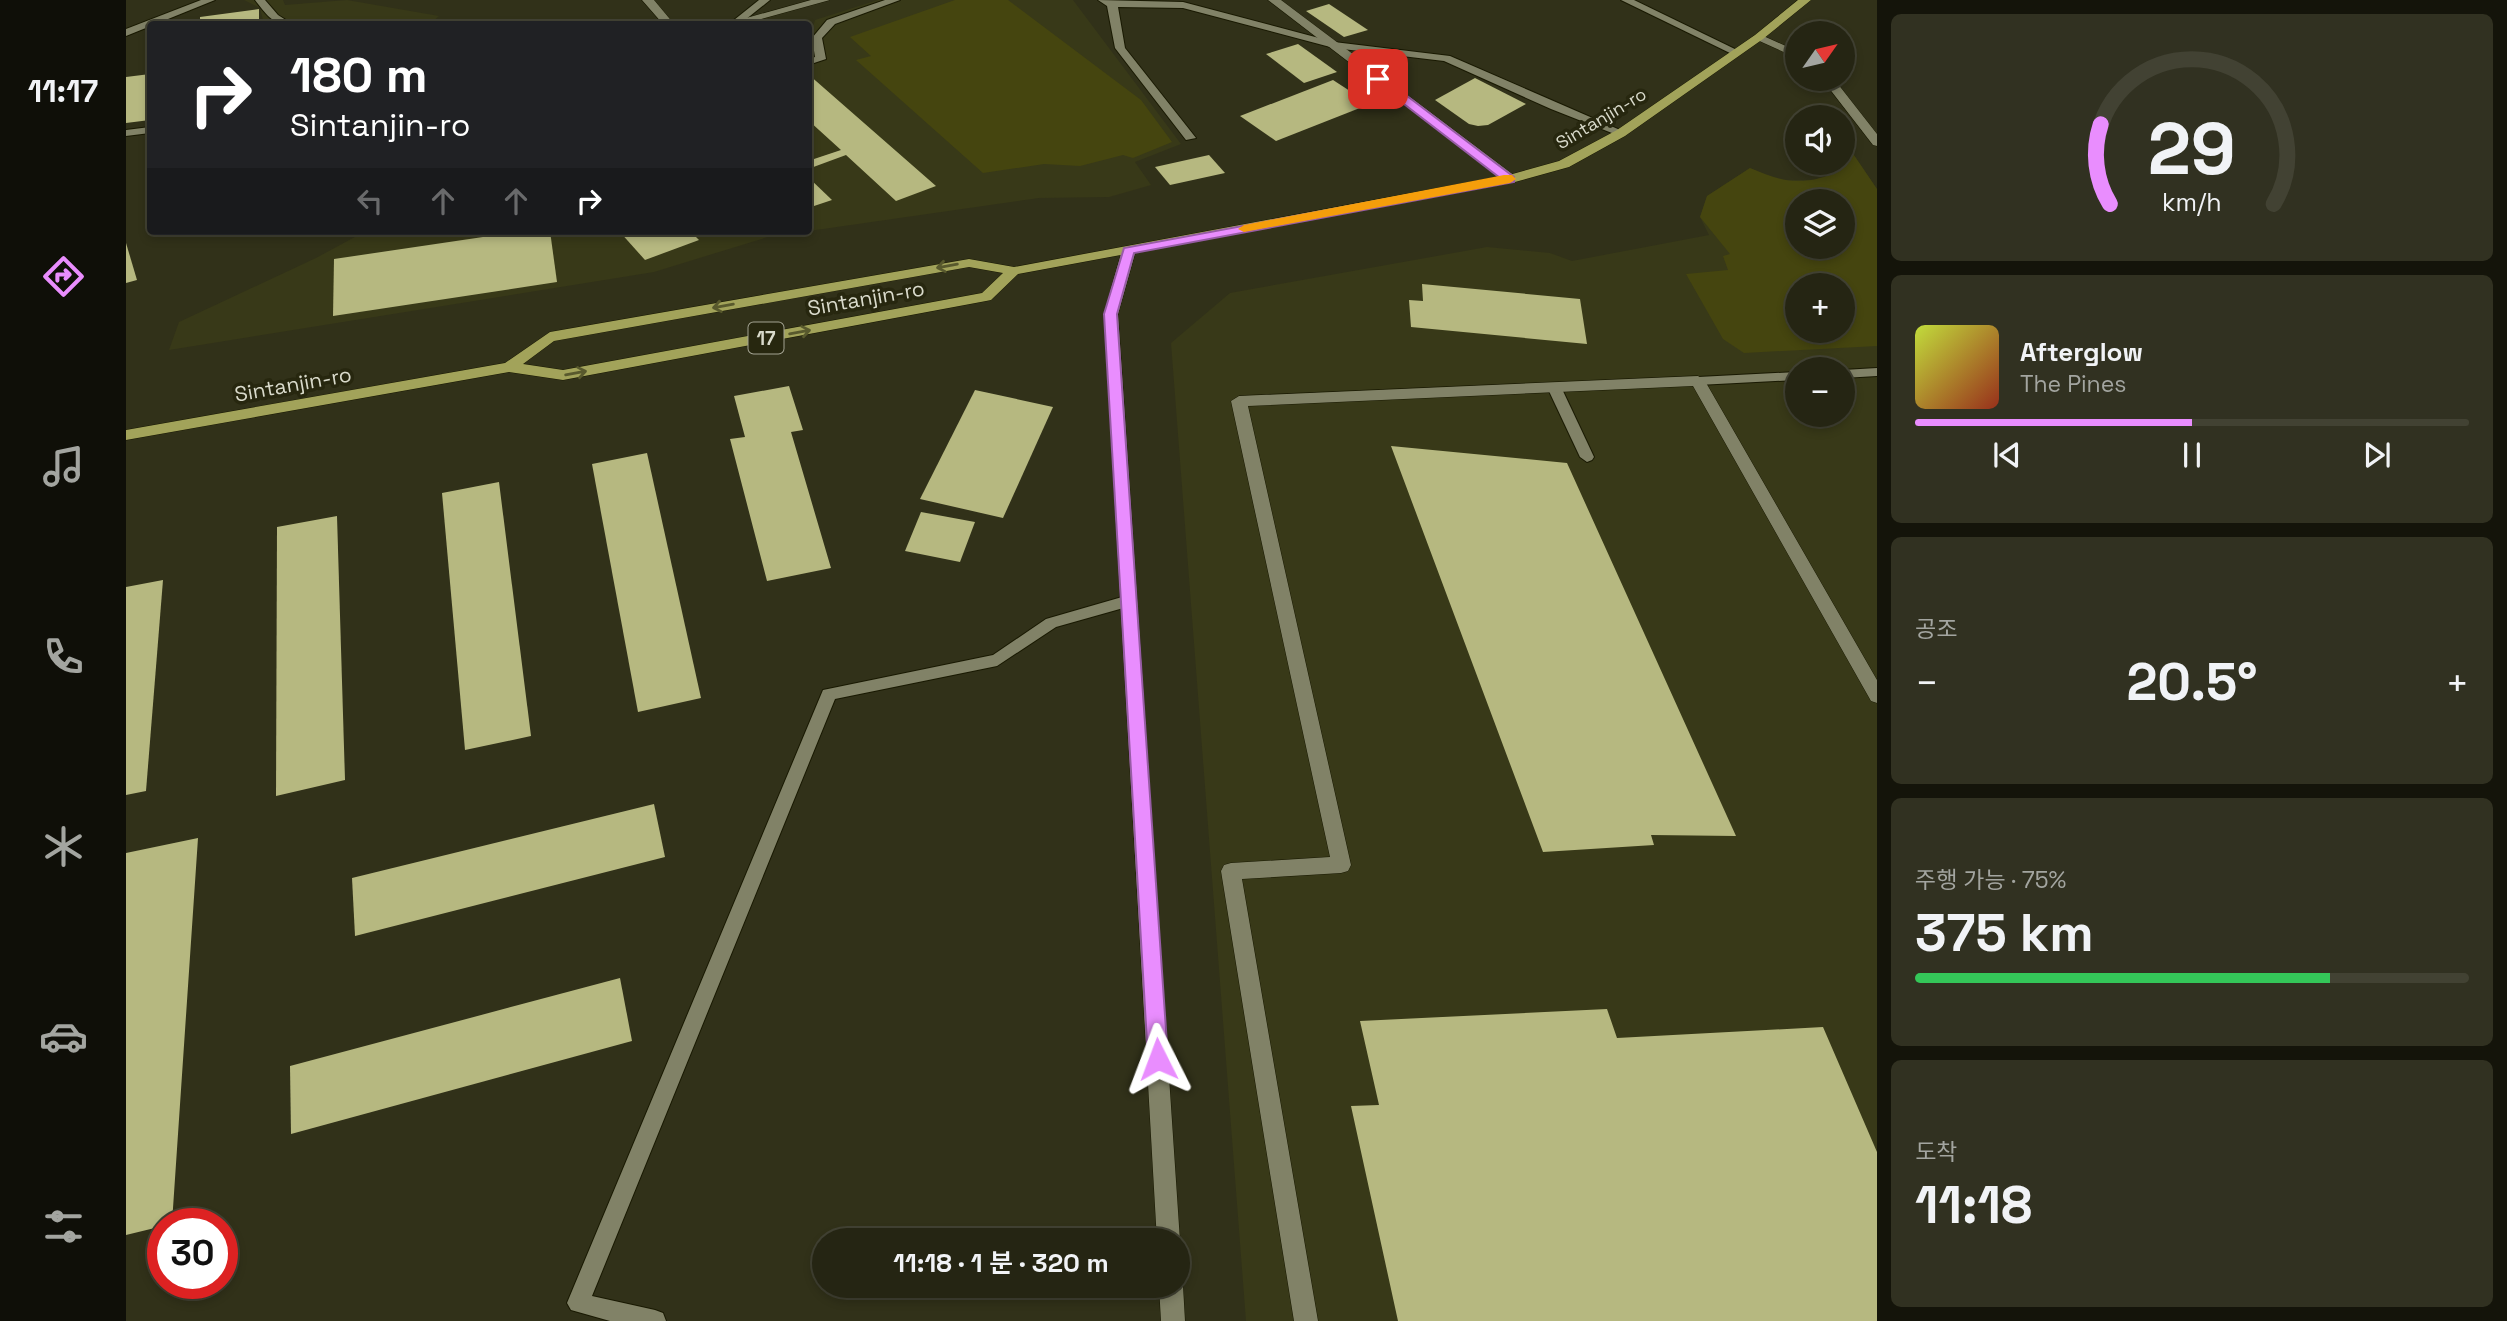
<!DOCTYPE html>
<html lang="ko">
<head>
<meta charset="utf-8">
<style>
	:root { --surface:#252513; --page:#313121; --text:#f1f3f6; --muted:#a3a5a0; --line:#424233; --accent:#e98dfe }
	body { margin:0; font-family:"Space Grotesk","Noto Sans KR",sans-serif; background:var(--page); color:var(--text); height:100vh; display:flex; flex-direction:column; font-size:26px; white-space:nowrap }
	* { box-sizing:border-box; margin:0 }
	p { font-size:23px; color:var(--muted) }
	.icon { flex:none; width:38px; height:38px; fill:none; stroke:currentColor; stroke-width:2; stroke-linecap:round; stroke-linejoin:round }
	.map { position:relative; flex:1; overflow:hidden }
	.sheet { display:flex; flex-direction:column; gap:14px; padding:14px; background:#14140a; width:630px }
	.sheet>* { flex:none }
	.banner { position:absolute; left:21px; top:21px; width:665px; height:214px; border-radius:7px; box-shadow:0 4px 10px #0003,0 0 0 2px var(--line); background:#202124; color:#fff; overflow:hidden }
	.needle { width:46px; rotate:56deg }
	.controls { position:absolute; left:1659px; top:21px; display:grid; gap:14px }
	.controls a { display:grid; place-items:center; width:70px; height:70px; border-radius:50%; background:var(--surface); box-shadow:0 4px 10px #0003,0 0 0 2px var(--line); font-size:35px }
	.speed { position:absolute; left:21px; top:1208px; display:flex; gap:14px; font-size:35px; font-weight:700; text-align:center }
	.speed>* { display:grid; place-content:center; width:91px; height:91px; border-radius:50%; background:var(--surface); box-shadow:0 4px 10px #0003,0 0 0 2px var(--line); line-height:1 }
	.speed .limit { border:10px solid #d22; background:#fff; color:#111 }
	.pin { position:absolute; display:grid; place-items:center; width:60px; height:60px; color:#fff; margin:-30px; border-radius:14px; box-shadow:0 4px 10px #0006 }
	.me { position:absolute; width:77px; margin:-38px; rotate:357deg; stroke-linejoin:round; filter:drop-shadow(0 0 5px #0008) }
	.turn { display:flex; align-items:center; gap:24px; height:147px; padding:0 28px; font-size:32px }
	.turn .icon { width:91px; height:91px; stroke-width:2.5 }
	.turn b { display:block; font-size:49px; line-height:60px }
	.lanes { display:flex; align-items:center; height:66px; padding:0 28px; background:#0003; justify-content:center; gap:35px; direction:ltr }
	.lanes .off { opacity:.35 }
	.big { font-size:52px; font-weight:600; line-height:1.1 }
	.sheet .widget { flex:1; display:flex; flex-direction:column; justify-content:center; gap:10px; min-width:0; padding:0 24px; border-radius:10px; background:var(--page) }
	.sheet .dial { align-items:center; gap:0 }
	.dial svg { height:182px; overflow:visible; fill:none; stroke:var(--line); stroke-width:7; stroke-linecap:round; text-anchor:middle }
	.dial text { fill:var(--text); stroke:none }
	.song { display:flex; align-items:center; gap:21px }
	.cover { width:84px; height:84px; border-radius:10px; background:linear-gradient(135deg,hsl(70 70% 55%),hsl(10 70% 35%)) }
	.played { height:7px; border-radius:4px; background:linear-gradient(90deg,var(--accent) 50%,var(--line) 50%) }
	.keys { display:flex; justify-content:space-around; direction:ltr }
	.heat { display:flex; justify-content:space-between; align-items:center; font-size:38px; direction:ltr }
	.charge { height:10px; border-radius:5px; background:linear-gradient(90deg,#34c759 75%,var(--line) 0) }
	.trip { position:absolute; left:686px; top:1228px; width:378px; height:70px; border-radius:35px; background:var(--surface); box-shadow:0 4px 10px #0003,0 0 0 2px var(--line); font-weight:600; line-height:70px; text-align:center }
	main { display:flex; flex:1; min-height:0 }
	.tabs { display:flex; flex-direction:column; width:126px; justify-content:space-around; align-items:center; background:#0f0f08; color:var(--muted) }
	.tabs .icon { width:49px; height:49px }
	.tabs .selected { color:var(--accent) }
	.tabs b { font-size:32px; color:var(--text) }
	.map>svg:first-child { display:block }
</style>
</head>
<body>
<main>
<nav class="tabs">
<b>11:17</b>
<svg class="icon selected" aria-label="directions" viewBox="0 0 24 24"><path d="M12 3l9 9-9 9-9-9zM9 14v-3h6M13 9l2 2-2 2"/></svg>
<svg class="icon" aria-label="music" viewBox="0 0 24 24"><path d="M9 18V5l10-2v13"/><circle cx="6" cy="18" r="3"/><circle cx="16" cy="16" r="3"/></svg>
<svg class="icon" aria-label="phone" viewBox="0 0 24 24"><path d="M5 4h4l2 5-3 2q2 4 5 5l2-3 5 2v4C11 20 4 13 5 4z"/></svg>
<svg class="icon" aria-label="climate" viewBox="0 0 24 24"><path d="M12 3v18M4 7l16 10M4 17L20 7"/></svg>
<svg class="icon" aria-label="car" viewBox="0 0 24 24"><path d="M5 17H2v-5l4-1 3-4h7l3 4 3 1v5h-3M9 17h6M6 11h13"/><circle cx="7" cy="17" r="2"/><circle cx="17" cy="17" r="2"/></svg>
<svg class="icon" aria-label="filters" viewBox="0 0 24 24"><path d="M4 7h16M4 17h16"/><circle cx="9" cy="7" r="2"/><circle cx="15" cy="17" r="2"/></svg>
</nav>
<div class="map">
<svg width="1751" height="1321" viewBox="0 0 1751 1321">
	<rect width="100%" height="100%" fill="#313119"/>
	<g fill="#383918" fill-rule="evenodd">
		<path d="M118 0H157L159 5 221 0 313 16 304 24H138L134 8Z"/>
		<path d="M752 0H947L1055 144 1009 162 1025 185 983 197 913 198 683 231V42L689 20Z"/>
		<path d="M1717 139 1751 189V1321H1120L1045 343 1104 293 1361 247 1424 253 1446 261 1583 235 1574 217 1581 196 1624 168 1651 180H1691L1708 173 1710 163H1717ZM1671 201H1717V247H1671ZM1671 285H1717V331H1671ZM1671 369H1717V415H1671Z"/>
		<path d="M240 231H682L645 236 528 272 43 350 53 322 190 258Z"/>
	</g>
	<g fill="#45450f" fill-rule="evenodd">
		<path d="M829 0H882L1015 100 1046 142 1007 158 997 155 954 166 918 164 857 173 730 60 745 56 724 37Z"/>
		<path d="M1717 139 1751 189V346L1618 353 1597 339 1560 274 1602 270 1597 256 1604 254 1574 217 1581 196 1624 168C1655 181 1675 187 1708 173L1710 163H1717ZM1671 201H1717V247H1671ZM1671 285H1717V331H1671Z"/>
	</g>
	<g fill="#b6b880">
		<path d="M1203 4 1242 30 1218 37 1180 11Z"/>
		<path d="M133 9V24H74V17Z"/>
		<path d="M1172 44 1211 72 1178 83 1140 54Z"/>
		<path d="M24 74V120L0 123V77Z"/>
		<path d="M682 74 810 186 770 201 720 155 682 169V161L715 150 682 120Z"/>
		<path d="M1349 78 1400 104 1362 125 1352 126 1343 124 1309 100Z"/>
		<path d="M1207 80 1244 104 1150 141 1114 116Z"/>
		<path d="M1083 155 1099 173 1044 185 1029 167Z"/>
		<path d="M682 177 706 200 682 208Z"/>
		<path d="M398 231H424L431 282 207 316 208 259Z"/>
		<path d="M493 231H564L573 240 519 260Z"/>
		<path d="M0 243 11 280 0 283Z"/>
		<path d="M1296 284 1454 299 1461 344 1285 327 1283 300 1297 301Z"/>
		<path d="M663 386 677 430 665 432 705 568 641 581 604 439 619 437 608 396Z"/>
		<path d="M849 390 927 407 877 518 794 499Z"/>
		<path d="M1265 446 1441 463 1610 836 1525 835 1528 845 1417 852Z"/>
		<path d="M521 453 575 698 512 712 466 464Z"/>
		<path d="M373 482 405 736 339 750 316 493Z"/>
		<path d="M795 512 849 522 834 562 779 551Z"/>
		<path d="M211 516 219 780 150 796 151 527Z"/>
		<path d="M37 580 20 791 0 795V587Z"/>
		<path d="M528 804 539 857 229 936 226 878Z"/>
		<path d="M72 838 46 1223H37V1226L0 1235V853Z"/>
		<path d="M494 978 506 1041 165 1134 164 1066Z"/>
		<path d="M1481 1009 1491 1038 1697 1027 1751 1152V1321H1272L1225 1106 1253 1105 1234 1021Z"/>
	</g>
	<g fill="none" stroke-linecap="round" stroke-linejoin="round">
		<defs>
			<g id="service">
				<path d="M75 0H89L0 36V29Z"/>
				<path d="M129 0H139L152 15 166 24C147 26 140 14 129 0Z"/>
				<path d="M633 0H644L614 24H603Z"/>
				<path d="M759 0H774L709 24 696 38 700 59 682 65V59L689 57 686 38 701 20Z"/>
				<path d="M972 0 1057 2 1208 42 1324 56 1501 133 1491 135 1425 109 1318 61 1208 48 1057 8 992 7 999 48 1070 138 1060 140 989 48 981 6Z"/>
				<path d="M1495 0H1508L1615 52 1606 54Z"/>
				<path d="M24 127V133L0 136V130Z"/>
				<path d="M1751 368V376L1717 378V370Z"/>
				<path d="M1671 372V380L1572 385 1565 381 1572 377Z"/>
				<path d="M1429 385 1436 389 1468 457 1466 460 1461 462 1454 457 1422 389Z"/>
				<path d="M1003 595 1011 601 1008 605 930 627 871 666 709 699 466 1296 529 1310 537 1313 540 1321H484L445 1310 441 1303 697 690 867 655 920 619Z"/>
			</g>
			<g id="minor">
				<path d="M516 0H528L548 24H537Z"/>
				<path d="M685 0H704L617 24H599Z"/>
				<path d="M1142 0H1155L1389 176V182H1379Z"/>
				<path d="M1633 34 1671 51V58L1629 39 1627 37Z"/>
				<path d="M1696 79H1708L1751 134V146L1747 145Z"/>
				<path d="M1003 246 1010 250 992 314 1054 1241 1052 1248V1241H1031L978 314 996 250Z"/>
				<path d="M1572 376 1579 381 1751 680V703L1745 701 1567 386 1122 406 1225 865 1222 871 1215 873 1116 879 1192 1321H1168L1095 871 1098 865 1105 863 1204 857 1105 401 1113 396Z"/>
				<path d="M1052 1277 1057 1286 1059 1321H1035L1033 1286H1052Z"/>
			</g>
			<path id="primary" d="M1672 0H1685L1637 39 1499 136 1443 167 1389 182 892 274 865 300 860 301 437 380 383 372 0 440V430L379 363 424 332 843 259 888 267 1383 175 1433 161 1491 130 1629 35ZM843 267 877 273 856 293 437 370 397 364 428 341Z"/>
		</defs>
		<use href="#service" stroke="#191902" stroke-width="2"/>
		<use href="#minor" stroke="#191902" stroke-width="1"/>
		<use href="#primary" stroke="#191902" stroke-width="1"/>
		<use href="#service" fill="#818267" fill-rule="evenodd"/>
		<use href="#minor" fill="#818267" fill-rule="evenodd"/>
		<use href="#primary" fill="#a2a35a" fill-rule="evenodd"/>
	</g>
	<defs><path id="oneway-shaft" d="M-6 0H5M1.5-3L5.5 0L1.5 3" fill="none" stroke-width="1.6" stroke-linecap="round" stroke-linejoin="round" transform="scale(1.75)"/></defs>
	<g stroke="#58592d">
		<use href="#oneway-shaft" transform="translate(821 266) rotate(170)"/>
		<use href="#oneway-shaft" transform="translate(597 306) rotate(170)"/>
		<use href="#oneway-shaft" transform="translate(674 332) rotate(-10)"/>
		<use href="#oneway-shaft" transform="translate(450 373) rotate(-10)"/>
	</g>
	<path fill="#e98dfe" stroke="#975ca5" stroke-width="2" d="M1248 77H1256L1388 177V182L1008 253 991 314 1042 1059 1039 1066 1032 1068 1025 1066 1022 1059 978 314 998 248 1374 178 1248 81Z"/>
	<path fill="#f59e0b" d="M1378 175H1386L1390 179 1384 183 1118 232 1112 229 1118 225Z"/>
	<g text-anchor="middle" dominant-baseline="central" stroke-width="7" stroke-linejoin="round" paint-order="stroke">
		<g font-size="18" fill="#d9dacb" stroke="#27270f">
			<text transform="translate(1475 118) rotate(-31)">Sintanjin-ro</text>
		</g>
		<rect fill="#27270f" stroke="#a4a493" stroke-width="2" x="622.5" y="322.5" width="35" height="31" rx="5"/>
		<g font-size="19" font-weight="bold" fill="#d9dacb">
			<text x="640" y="338">17</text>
		</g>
		<g font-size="21" fill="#d9dacb" stroke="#27270f">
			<text transform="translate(740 298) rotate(-10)">Sintanjin-ro</text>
			<text transform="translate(167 384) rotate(-10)">Sintanjin-ro</text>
		</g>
	</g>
</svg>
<div class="controls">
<a><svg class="needle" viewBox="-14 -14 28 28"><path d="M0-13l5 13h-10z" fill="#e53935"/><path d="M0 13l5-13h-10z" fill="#a3a5a0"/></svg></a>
<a><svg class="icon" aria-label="sound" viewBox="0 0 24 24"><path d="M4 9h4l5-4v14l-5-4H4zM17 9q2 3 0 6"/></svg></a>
<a><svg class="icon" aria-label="layers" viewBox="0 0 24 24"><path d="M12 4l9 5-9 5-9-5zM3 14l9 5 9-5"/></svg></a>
<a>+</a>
<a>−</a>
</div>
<div class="speed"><div class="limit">30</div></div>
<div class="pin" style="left:1252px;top:79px;background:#d93025"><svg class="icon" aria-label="arrive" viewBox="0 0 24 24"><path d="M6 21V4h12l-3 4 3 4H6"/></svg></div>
<svg class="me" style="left:1032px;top:1059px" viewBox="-20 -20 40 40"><path d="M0-17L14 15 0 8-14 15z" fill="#e98dfe" stroke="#fff" stroke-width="4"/></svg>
<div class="trip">11:18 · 1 분 · 320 m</div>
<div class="banner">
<div class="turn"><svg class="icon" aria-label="right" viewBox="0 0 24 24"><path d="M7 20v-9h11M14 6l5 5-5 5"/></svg><div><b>180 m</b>Sintanjin-ro</div></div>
<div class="lanes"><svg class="icon off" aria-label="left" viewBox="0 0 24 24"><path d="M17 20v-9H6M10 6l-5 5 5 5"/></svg><svg class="icon off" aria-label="ahead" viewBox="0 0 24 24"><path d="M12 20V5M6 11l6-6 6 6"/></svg><svg class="icon off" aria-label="ahead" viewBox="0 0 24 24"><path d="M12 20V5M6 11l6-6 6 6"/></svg><svg class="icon" aria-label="right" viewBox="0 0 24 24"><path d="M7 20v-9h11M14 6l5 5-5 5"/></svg></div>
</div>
</div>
<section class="sheet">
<div class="widget dial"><svg viewBox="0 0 100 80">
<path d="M14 69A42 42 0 1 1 86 69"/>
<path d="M14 69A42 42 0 0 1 10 34" stroke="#e98dfe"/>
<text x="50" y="56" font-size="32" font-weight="700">29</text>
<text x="50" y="72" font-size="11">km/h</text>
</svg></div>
<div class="widget">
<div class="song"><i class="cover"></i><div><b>Afterglow</b><p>The Pines</p></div></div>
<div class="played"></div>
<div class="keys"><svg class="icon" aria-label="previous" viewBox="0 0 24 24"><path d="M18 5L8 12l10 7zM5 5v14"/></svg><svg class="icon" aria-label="pause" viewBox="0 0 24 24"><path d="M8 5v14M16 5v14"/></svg><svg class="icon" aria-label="next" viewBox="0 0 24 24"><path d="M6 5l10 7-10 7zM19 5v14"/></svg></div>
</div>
<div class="widget"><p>공조</p>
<div class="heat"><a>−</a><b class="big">20.5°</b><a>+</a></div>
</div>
<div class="widget"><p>주행 가능 · 75%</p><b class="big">375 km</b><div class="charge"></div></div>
<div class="widget"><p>도착</p><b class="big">11:18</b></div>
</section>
</main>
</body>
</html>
